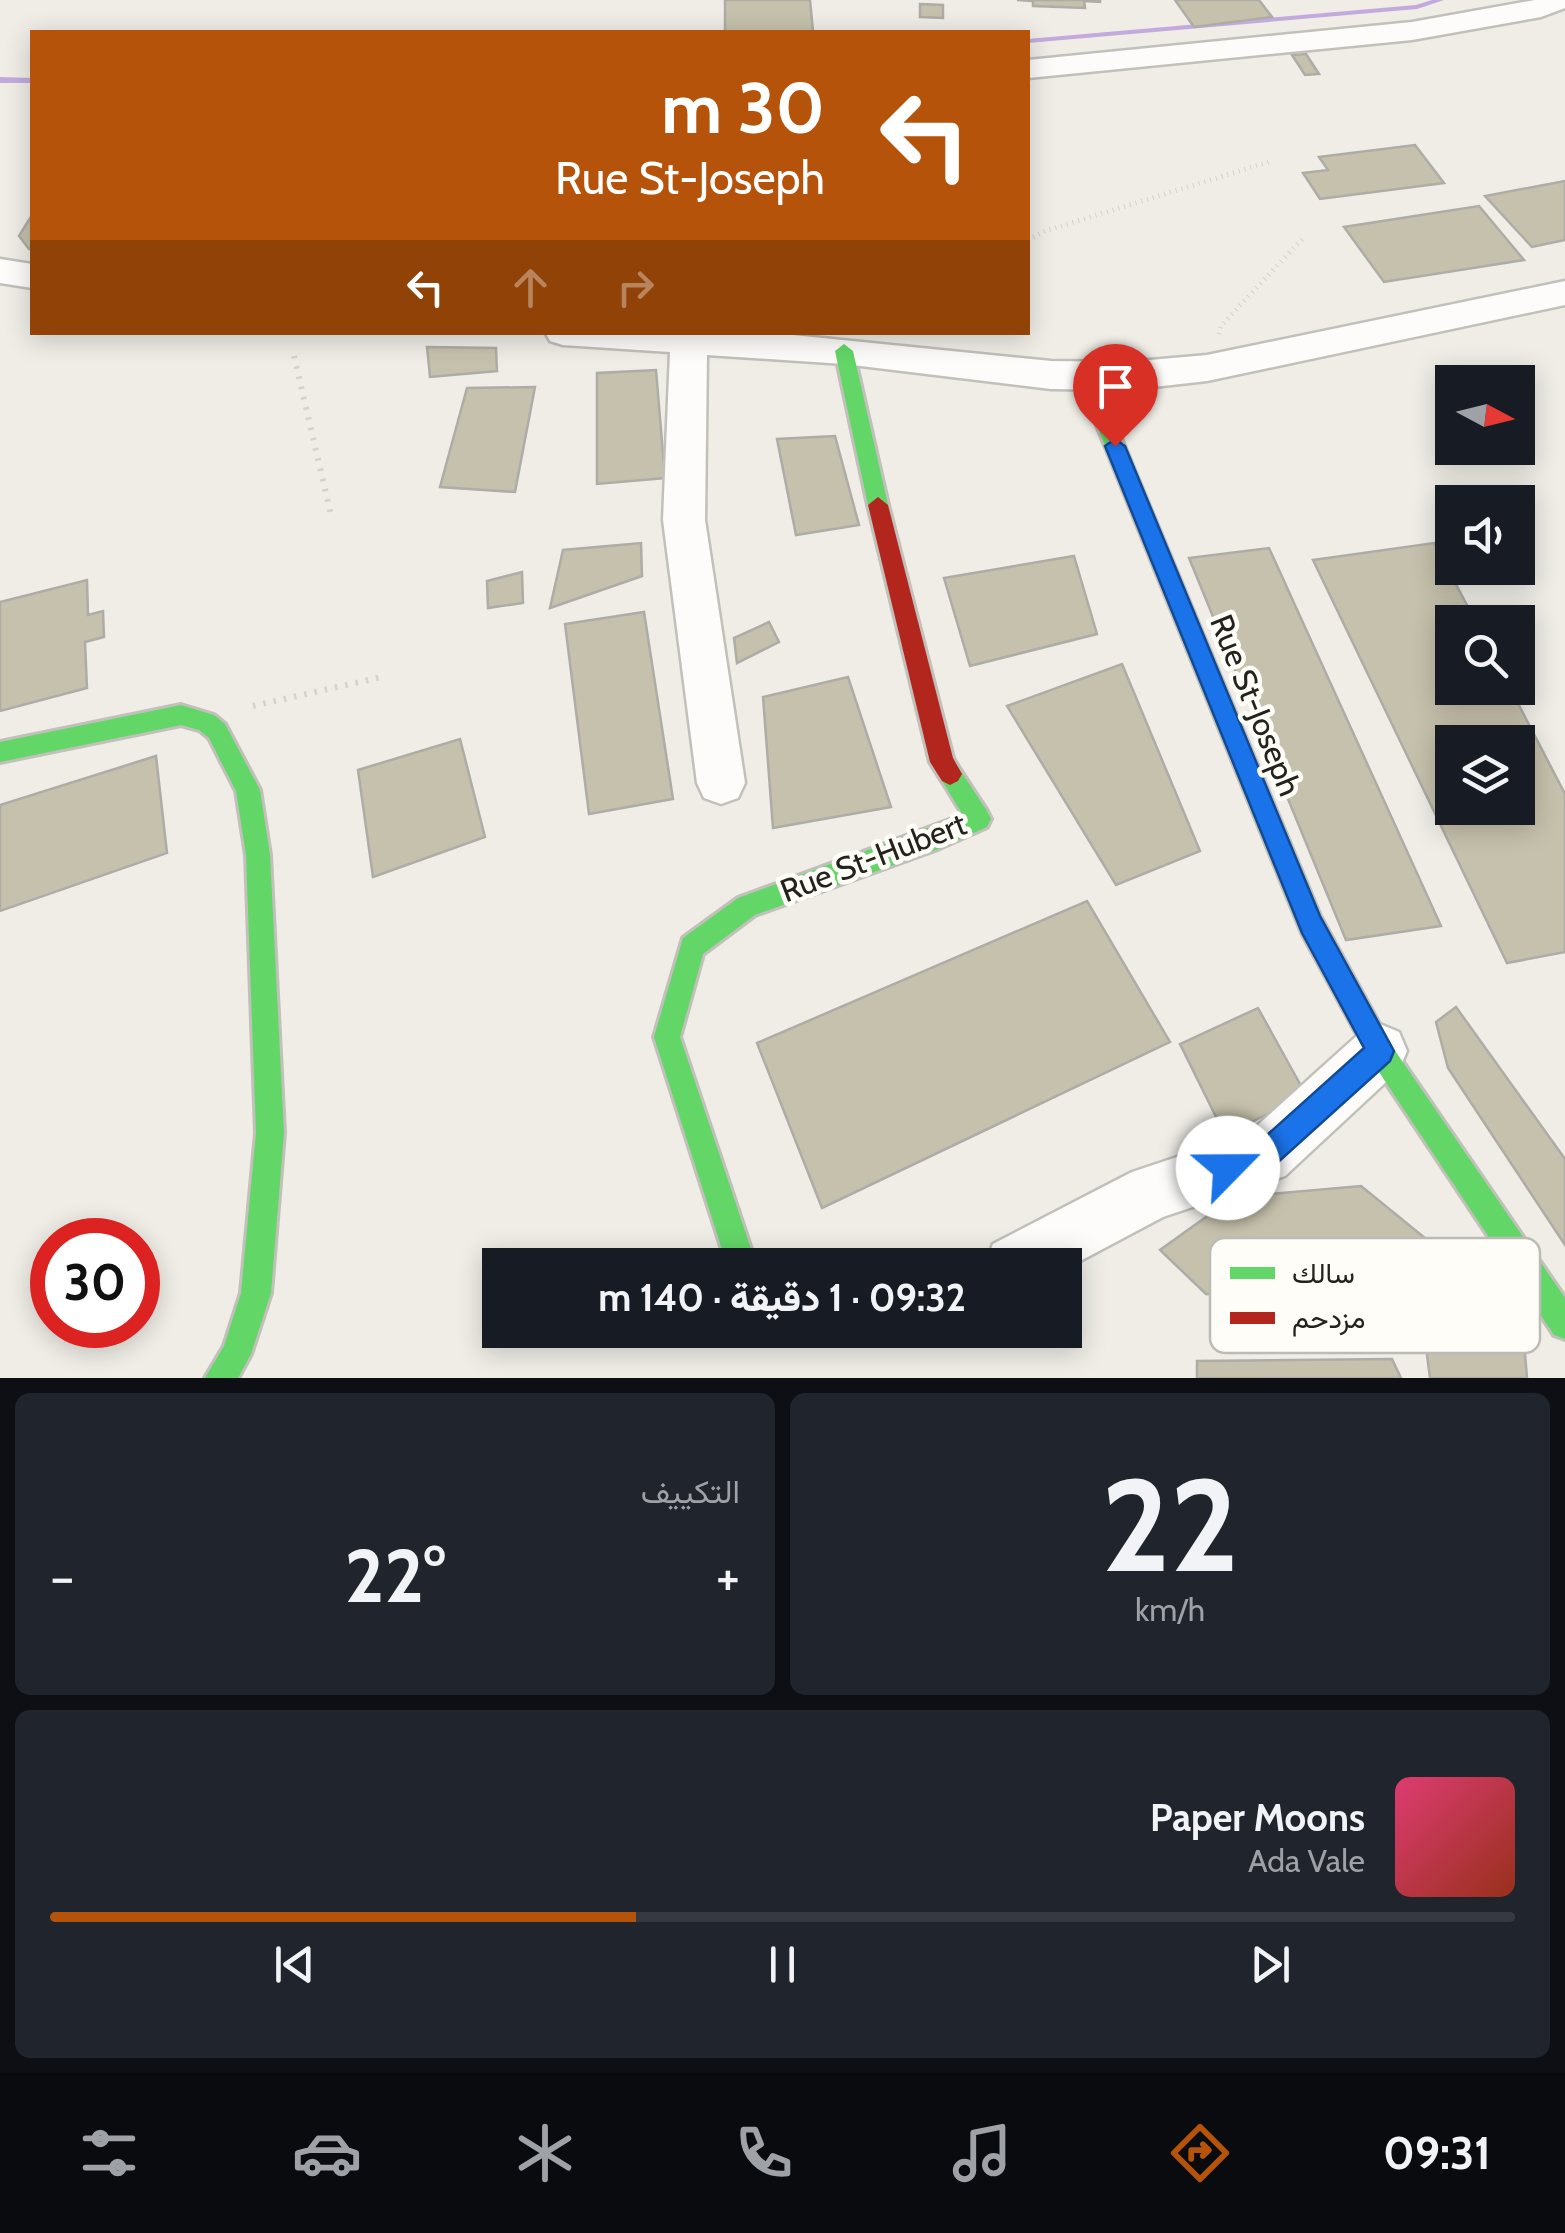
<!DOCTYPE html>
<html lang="ar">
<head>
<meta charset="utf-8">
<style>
	:root { --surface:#171b24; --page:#20242c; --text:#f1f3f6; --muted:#9ea1a6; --line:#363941; --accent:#b45309 }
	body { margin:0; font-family:Cabin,Vazirmatn,sans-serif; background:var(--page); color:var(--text); direction:rtl; height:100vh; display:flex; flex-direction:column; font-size:38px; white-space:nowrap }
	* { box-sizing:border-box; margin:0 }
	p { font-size:32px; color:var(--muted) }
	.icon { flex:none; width:55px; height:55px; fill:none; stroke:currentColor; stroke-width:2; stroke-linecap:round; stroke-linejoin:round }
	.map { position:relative; height:1378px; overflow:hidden; direction:ltr }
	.panel { display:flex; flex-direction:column; gap:15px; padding:15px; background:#0d0f14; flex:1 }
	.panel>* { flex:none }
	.hud { position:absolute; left:30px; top:30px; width:1000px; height:305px; border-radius:0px; box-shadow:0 5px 25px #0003; direction:rtl; background:#b45309; color:#fff; overflow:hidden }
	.needle { width:65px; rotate:97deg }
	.controls { position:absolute; left:1435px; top:365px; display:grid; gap:20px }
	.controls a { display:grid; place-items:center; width:100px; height:100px; border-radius:0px; background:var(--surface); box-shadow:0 5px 25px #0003; font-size:50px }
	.speed { position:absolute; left:30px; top:1218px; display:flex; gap:20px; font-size:50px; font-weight:700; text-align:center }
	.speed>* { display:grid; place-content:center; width:130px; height:130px; border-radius:50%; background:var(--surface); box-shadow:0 5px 25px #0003; line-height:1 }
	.speed .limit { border:15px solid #d22; background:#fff; color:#111 }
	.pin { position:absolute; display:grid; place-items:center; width:85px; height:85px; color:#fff; margin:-102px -42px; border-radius:50% 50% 50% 0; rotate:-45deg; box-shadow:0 0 10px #0007 }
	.pin .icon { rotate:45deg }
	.me { position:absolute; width:110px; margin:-55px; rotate:67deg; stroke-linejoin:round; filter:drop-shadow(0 0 8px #0008) }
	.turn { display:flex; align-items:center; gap:35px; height:210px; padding:0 40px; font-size:45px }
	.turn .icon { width:130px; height:130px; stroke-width:2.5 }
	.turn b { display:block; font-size:70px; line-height:85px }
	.lanes { display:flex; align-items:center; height:95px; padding:0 40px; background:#0003; justify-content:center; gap:50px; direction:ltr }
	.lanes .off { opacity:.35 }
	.big { font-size:75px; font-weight:800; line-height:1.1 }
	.panel .widget { flex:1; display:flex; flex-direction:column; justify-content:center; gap:15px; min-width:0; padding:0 35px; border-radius:15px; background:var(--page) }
	.panel .dial { align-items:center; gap:0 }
	.dial b { font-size:130px; line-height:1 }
	.song { display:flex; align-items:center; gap:30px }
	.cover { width:120px; height:120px; border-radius:15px; background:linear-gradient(135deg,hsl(340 70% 55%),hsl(10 70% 35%)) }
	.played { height:10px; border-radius:5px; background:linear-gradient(90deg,var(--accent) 40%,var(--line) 40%) }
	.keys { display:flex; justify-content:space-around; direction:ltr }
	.heat { display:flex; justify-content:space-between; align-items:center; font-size:55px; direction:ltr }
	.panel .tiles { flex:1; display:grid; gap:15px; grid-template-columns:1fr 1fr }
	.widget:last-child { grid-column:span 2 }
	.trip { position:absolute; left:482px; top:1248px; width:600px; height:100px; border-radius:0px; background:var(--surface); box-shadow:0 5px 25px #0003; font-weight:800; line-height:100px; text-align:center; direction:rtl }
	.dock { display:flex; height:160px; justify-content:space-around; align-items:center; background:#090b0e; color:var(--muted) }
	.dock .icon { width:70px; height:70px }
	.dock .current { color:var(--accent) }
	.dock b { font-size:45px; color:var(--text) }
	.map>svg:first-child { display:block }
</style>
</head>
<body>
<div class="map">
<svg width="1565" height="1378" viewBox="0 0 1565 1378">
	<rect width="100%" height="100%" fill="#efede6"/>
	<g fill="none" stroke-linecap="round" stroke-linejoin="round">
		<g fill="#c3aade" fill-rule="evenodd">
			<path d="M1432 0H1444L1417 9 1028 43V39L1416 5Z"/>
			<path d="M0 77 32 78V83H0Z"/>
		</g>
	</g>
	<g fill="#c6c1ac" stroke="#aeaca6" stroke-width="2.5" fill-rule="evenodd">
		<path d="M725 0H810L813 31 725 32Z"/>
		<path d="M1017 0H1100V2L1084 1 1085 8 1033 6V1Z"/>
		<path d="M1175 0H1259L1272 17 1194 27Z"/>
		<path d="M920 4 943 5V18L920 17Z"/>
		<path d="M1306 54 1319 74 1305 75 1292 55Z"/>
		<path d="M1415 145 1444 183 1320 199 1303 173 1328 170 1319 157Z"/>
		<path d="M1565 181V240L1532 247 1485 196Z"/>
		<path d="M1479 206 1524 260 1384 282 1344 227Z"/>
		<path d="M32 215V249H29L19 236Z"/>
		<path d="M427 347 496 348 497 371 430 377Z"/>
		<path d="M656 370 665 478 597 484V373Z"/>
		<path d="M535 387 515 492 440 487 467 388Z"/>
		<path d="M835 436 859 525 796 535 777 439Z"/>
		<path d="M641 543 642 576 550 608 563 550Z"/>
		<path d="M1434 543 1476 622H1452V688H1510L1565 794V952L1507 963 1313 560ZM1452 742H1518V808H1452Z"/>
		<path d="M1269 548 1441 926 1346 940 1189 558Z"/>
		<path d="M1074 556 1097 634 970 666 944 578Z"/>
		<path d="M522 572 523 603 488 608 487 581Z"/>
		<path d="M87 580 88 615 103 611 104 637 85 642 87 688 0 711V602Z"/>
		<path d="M644 612 673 799 589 814 565 624Z"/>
		<path d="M769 622 779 642 737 663 734 638Z"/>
		<path d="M1122 664 1200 851 1116 885 1007 706Z"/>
		<path d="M848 677 891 807 773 828 763 697Z"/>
		<path d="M460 739 485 837 373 877 358 770Z"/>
		<path d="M156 756 167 853 0 911V805Z"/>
		<path d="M1087 901 1170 1042 822 1208 757 1043Z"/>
		<path d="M1456 1007 1565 1159V1245L1448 1068 1436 1022Z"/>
		<path d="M1258 1008 1306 1095 1225 1135 1180 1044Z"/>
		<path d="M1361 1186 1522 1317 1527 1378H1430L1421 1309 1206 1294 1160 1250 1234 1197Z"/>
		<path d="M1392 1359 1401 1378H1197V1361Z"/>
	</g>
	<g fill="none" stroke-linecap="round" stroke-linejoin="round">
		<defs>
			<g id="street">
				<path d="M1535 0H1565V8L1541 17 1412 40 1028 78V60L1412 22Z"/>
				<path d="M0 259 32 264V288L0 283Z"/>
				<path d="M1565 281V305L1207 381 1127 390 1051 389 844 364 707 355 705 520 745 783 738 798 721 804 704 798 697 783 663 520 670 352 563 345 550 341 545 332H763L1051 361 1127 362 1207 355Z"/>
				<path d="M1380 1024 1399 1032 1407 1051 1399 1070 1285 1176 1163 1217 1065 1269V1265H985L993 1244 1132 1172 1249 1133 1361 1032Z"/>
			</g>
			<g id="fast">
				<path d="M844 344 853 351 888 505 878 513 868 505 835 351Z"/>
				<path d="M1086 369 1095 376 1320 916 1389 1042 1565 1298V1339L1554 1335 1371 1060 1302 933 1077 376Z"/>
				<path d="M181 705 214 715 225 724 260 790 270 855 284 1133 271 1293 251 1354 238 1378H205L224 1346 241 1293 256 1133 246 855 236 791 209 738 199 730 181 725 0 762V742Z"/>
				<path d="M950 763 958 767 987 811 991 819 987 827 935 850 755 915 703 954 680 1037 751 1249 762 1265H727L654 1037 683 938 738 898 963 815 938 774 942 767Z"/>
			</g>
			<path id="jam" d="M878 497 888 505 953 758 962 774 958 781 950 785 942 781 930 762 868 505Z"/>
		</defs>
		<use href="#street" stroke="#c1c0ba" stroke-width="5"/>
		<use href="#fast" stroke="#c1c0ba" stroke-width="6"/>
		<use href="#jam" stroke="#c1c0ba" stroke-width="6"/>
		<g stroke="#d3d2d0" stroke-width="5" stroke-dasharray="1 5" stroke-linecap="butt">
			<path d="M1028 240 1045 231 1272 161"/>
			<path d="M1219 334 1221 326 1302 239"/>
		</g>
		<g stroke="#d3d2d0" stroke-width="6" stroke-dasharray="2.5 8" stroke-linecap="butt">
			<path d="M294 356 332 519"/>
			<path d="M253 706 386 676"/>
		</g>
		<use href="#street" fill="#fdfcfb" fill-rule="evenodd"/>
		<use href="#fast" fill="#63d668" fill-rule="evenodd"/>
		<use href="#jam" fill="#b3261e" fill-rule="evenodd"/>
	</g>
	<path fill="#1a73e8" stroke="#114b97" stroke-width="2.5" d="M1115 439 1125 446 1320 916 1394 1051 1390 1061 1275 1165 1228 1182 1217 1178 1213 1168 1217 1157 1257 1144 1364 1048 1302 933 1105 446Z"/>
	<g text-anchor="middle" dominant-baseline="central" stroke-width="9" stroke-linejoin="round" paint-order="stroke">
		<g font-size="32" fill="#24221d" stroke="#fefdf7">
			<text transform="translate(1256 705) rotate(68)">Rue St-Joseph</text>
			<text transform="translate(873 857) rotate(-21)">Rue St-Hubert</text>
		</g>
	</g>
	<rect x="1210" y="1238" width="330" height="115" rx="15" fill="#fefdf7" stroke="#bdbbb6" stroke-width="2.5"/>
	<rect x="1230" y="1267" width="45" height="12" fill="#63d668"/>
	<rect x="1230" y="1312" width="45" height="12" fill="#b3261e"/>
	<g font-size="28" fill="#24221d">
		<text x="1292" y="1283">سالك</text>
		<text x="1292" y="1328">مزدحم</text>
	</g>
</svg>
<div class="controls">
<a><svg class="needle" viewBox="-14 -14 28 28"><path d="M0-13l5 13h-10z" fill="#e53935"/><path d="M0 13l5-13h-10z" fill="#9ea1a6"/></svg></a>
<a><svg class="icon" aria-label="sound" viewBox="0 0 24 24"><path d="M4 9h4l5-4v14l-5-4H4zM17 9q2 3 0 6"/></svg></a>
<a><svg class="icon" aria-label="search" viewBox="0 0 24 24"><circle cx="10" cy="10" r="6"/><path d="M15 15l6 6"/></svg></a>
<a><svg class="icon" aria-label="layers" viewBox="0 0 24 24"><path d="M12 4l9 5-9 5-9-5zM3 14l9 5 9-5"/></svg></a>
</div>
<div class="speed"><div class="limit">30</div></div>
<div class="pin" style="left:1115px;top:446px;background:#d93025"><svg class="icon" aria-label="arrive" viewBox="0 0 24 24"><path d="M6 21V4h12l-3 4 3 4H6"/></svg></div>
<svg class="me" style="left:1228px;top:1168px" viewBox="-20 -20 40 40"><circle r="19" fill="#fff"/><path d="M0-13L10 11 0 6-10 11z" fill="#1a73e8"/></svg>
<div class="trip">09:32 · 1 دقيقة · 140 m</div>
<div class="hud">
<div class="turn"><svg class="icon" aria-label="left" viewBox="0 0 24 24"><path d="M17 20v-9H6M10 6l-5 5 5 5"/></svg><div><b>30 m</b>Rue St-Joseph</div></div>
<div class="lanes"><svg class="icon" aria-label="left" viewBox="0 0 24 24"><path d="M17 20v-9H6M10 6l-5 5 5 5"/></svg><svg class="icon off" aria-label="ahead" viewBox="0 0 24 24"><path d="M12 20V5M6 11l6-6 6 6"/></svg><svg class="icon off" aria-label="right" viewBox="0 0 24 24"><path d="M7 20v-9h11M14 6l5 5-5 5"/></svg></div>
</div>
</div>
<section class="panel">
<div class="tiles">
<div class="widget dial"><b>22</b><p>km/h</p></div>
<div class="widget"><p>التكييف</p>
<div class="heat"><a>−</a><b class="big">22°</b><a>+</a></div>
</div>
<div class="widget">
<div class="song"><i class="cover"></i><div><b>Paper Moons</b><p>Ada Vale</p></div></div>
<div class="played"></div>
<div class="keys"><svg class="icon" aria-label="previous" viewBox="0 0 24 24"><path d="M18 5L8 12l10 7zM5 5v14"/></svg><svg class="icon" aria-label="pause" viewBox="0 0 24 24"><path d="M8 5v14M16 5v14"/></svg><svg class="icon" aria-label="next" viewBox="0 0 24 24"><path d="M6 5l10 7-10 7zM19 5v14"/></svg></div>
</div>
</div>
</section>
<nav class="dock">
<b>09:31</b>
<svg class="icon current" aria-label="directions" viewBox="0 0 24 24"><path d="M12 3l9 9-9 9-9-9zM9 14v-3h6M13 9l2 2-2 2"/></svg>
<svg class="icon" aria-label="music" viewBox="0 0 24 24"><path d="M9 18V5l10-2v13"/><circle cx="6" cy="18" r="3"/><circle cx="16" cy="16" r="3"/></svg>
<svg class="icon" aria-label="phone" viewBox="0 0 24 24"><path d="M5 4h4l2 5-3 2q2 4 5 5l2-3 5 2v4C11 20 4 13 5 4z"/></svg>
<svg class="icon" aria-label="climate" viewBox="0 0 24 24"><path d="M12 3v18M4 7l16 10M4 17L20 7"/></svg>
<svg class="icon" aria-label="car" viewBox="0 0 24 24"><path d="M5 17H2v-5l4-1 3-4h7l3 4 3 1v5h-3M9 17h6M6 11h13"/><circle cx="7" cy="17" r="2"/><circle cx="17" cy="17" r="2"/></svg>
<svg class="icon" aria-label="filters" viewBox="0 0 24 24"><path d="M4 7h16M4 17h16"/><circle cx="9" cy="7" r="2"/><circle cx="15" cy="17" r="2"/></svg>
</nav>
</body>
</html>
